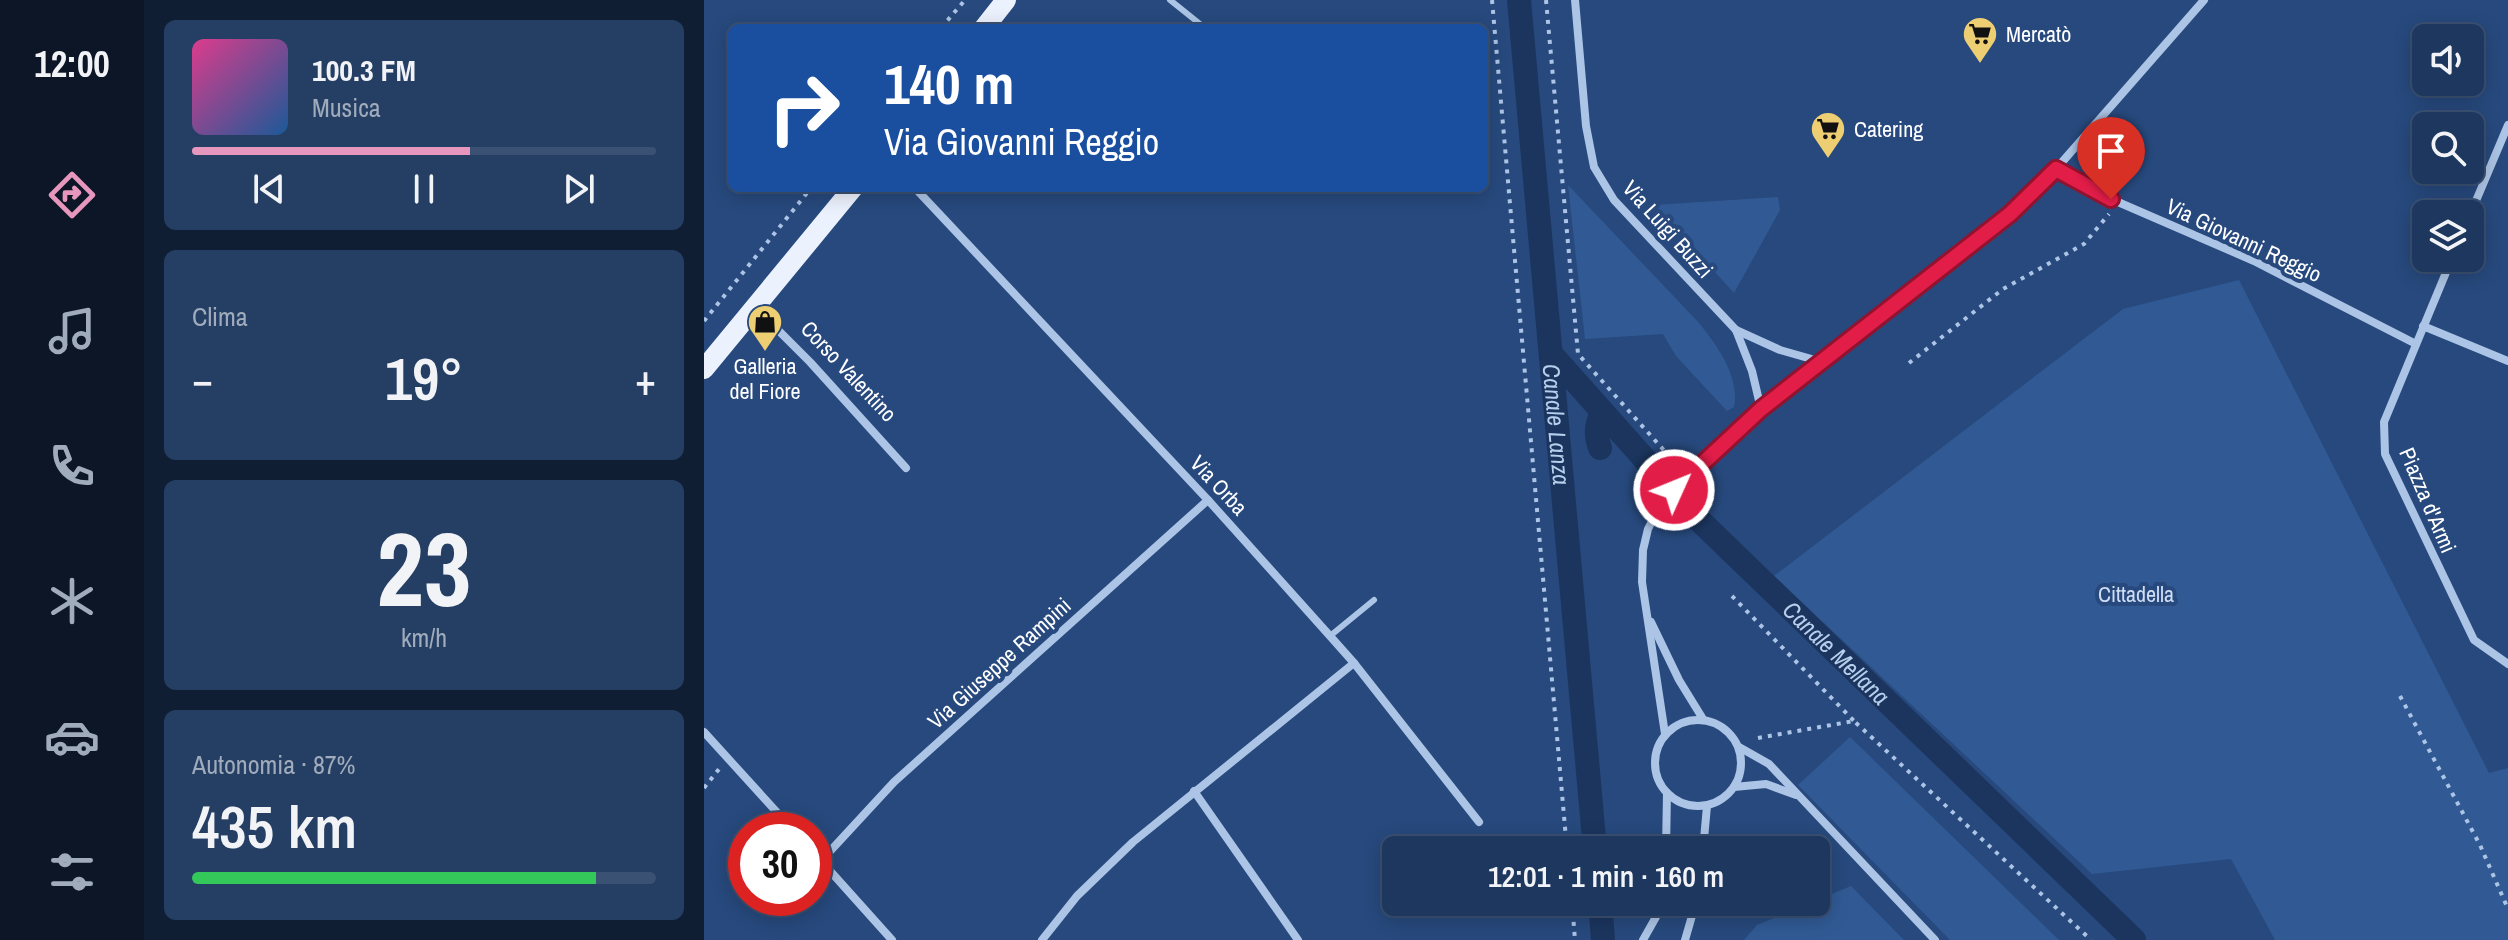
<!DOCTYPE html>
<html lang="it">
<head>
<meta charset="utf-8">
<style>
	:root { --surface:#1d375e; --page:#253f64; --text:#f1f3f6; --muted:#a0acbc; --line:#3b5173; --accent:#e797bd }
	body { margin:0; font-family:"Archivo Narrow",sans-serif; background:var(--page); color:var(--text); height:100vh; display:flex; flex-direction:column; font-size:30px; white-space:nowrap }
	* { box-sizing:border-box; margin:0 }
	p { font-size:26px; color:var(--muted) }
	.icon { flex:none; width:44px; height:44px; fill:none; stroke:currentColor; stroke-width:2; stroke-linecap:round; stroke-linejoin:round }
	.map { position:relative; flex:1; overflow:hidden }
	.sheet { display:flex; flex-direction:column; gap:20px; padding:20px; background:#101e34; width:560px }
	.sheet>* { flex:none }
	.hud { position:absolute; left:24px; top:24px; width:760px; height:168px; border-radius:12px; box-shadow:0 4px 20px #0003,0 0 0 2px var(--line); background:#1a4fa0; color:#fff; overflow:hidden }
	.controls { position:absolute; left:1708px; top:24px; display:grid; gap:16px }
	.controls a { display:grid; place-items:center; width:72px; height:72px; border-radius:12px; background:var(--surface); box-shadow:0 4px 20px #0003,0 0 0 2px var(--line); font-size:40px }
	.speed { position:absolute; left:24px; top:812px; display:flex; gap:16px; font-size:40px; font-weight:700; text-align:center }
	.speed>* { display:grid; place-content:center; width:104px; height:104px; border-radius:50%; background:var(--surface); box-shadow:0 4px 20px #0003,0 0 0 2px var(--line); line-height:1 }
	.speed .limit { border:12px solid #d22; background:#fff; color:#111 }
	.pin { position:absolute; display:grid; place-items:center; width:68px; height:68px; color:#fff; margin:-82px -34px; border-radius:50% 50% 50% 0; rotate:-45deg; box-shadow:0 0 8px #0007 }
	.pin .icon { rotate:45deg }
	.me { position:absolute; width:88px; margin:-44px; rotate:46deg; stroke-linejoin:round; filter:drop-shadow(0 0 6px #0008) }
	.turn { display:flex; align-items:center; gap:28px; height:168px; padding:0 24px; font-size:36px }
	.turn .icon { width:104px; height:104px; stroke-width:2.5 }
	.turn b { display:block; font-size:56px; line-height:68px }
	.big { font-size:60px; font-weight:600; line-height:1.1 }
	.sheet .tile { flex:1; display:flex; flex-direction:column; justify-content:center; gap:12px; min-width:0; padding:0 28px; border-radius:12px; background:var(--page) }
	.sheet .dial { align-items:center; gap:0 }
	.dial b { font-size:104px; line-height:1 }
	.song { display:flex; align-items:center; gap:24px }
	.cover { width:96px; height:96px; border-radius:12px; background:linear-gradient(135deg,hsl(330 70% 55%),hsl(210 70% 35%)) }
	.played { height:8px; border-radius:4px; background:linear-gradient(90deg,var(--accent) 60%,var(--line) 60%) }
	.keys { display:flex; justify-content:space-around; direction:ltr }
	.heat { display:flex; justify-content:space-between; align-items:center; font-size:44px; direction:ltr }
	.charge { height:12px; border-radius:6px; background:linear-gradient(90deg,#34c759 87%,var(--line) 0) }
	.trip { position:absolute; left:678px; top:836px; width:448px; height:80px; border-radius:12px; background:var(--surface); box-shadow:0 4px 20px #0003,0 0 0 2px var(--line); font-weight:600; line-height:80px; text-align:center }
	main { display:flex; flex:1; min-height:0 }
	.tabs { display:flex; flex-direction:column; width:144px; justify-content:space-around; align-items:center; background:#0c1626; color:var(--muted) }
	.tabs .icon { width:56px; height:56px }
	.tabs .current { color:var(--accent) }
	.tabs b { font-size:36px; color:var(--text) }
	.map>svg:first-child { display:block }
</style>
</head>
<body>
<main>
<nav class="tabs">
<b>12:00</b>
<svg class="icon current" aria-label="directions" viewBox="0 0 24 24"><path d="M12 3l9 9-9 9-9-9zM9 14v-3h6M13 9l2 2-2 2"/></svg>
<svg class="icon" aria-label="music" viewBox="0 0 24 24"><path d="M9 18V5l10-2v13"/><circle cx="6" cy="18" r="3"/><circle cx="16" cy="16" r="3"/></svg>
<svg class="icon" aria-label="phone" viewBox="0 0 24 24"><path d="M5 4h4l2 5-3 2q2 4 5 5l2-3 5 2v4C11 20 4 13 5 4z"/></svg>
<svg class="icon" aria-label="climate" viewBox="0 0 24 24"><path d="M12 3v18M4 7l16 10M4 17L20 7"/></svg>
<svg class="icon" aria-label="car" viewBox="0 0 24 24"><path d="M5 17H2v-5l4-1 3-4h7l3 4 3 1v5h-3M9 17h6M6 11h13"/><circle cx="7" cy="17" r="2"/><circle cx="17" cy="17" r="2"/></svg>
<svg class="icon" aria-label="filters" viewBox="0 0 24 24"><path d="M4 7h16M4 17h16"/><circle cx="9" cy="7" r="2"/><circle cx="15" cy="17" r="2"/></svg>
</nav>
<section class="sheet">
<div class="tile">
<div class="song"><i class="cover"></i><div><b>100.3 FM</b><p>Musica</p></div></div>
<div class="played"></div>
<div class="keys"><svg class="icon" aria-label="previous" viewBox="0 0 24 24"><path d="M18 5L8 12l10 7zM5 5v14"/></svg><svg class="icon" aria-label="pause" viewBox="0 0 24 24"><path d="M8 5v14M16 5v14"/></svg><svg class="icon" aria-label="next" viewBox="0 0 24 24"><path d="M6 5l10 7-10 7zM19 5v14"/></svg></div>
</div>
<div class="tile"><p>Clima</p>
<div class="heat"><a>−</a><b class="big">19°</b><a>+</a></div>
</div>
<div class="tile dial"><b>23</b><p>km/h</p></div>
<div class="tile"><p>Autonomia · 87%</p><b class="big">435 km</b><div class="charge"></div></div>
</section>
<div class="map">
<svg width="1804" height="940" viewBox="0 0 1804 940">
	<rect width="100%" height="100%" fill="#27497d"/>
	<g fill="#315a94">
		<path d="M864 185 996 324C1014 347 1036 377 1030 407L1023 411 972 356 959 334 881 339Z"/>
		<path d="M1074 197 1076 210 1030 293 950 205Z"/>
		<path d="M1535 280 1785 773 1804 768V940H1571L1527 859 1388 874 1070 576 1419 309Z"/>
		<path d="M1146 737 1355 940H1246L1094 785Z"/>
		<path d="M1147 886 1200 940H1040L1053 925Z"/>
	</g>
	<g fill="none" stroke-linecap="round" stroke-linejoin="round">
		<g stroke="#1b355e" stroke-width="24">
			<path id="s1" d="M815 0 891 850"/>
			<path id="s2" d="M848 355 994 519 1430 940"/>
			<path d="M896 448C891 434 892 426 898 412"/>
			<path d="M896 902 899 940"/>
		</g>
		<g stroke="#acc4e5" stroke-width="4" stroke-dasharray="4 6" stroke-linecap="butt">
			<path d="M788 0 863 850"/>
			<path d="M842 0 874 354 973 465"/>
			<path d="M237 28 261 0"/>
			<path d="M0 321 107 188"/>
			<path d="M1205 363 1299 289 1380 244 1405 214"/>
			<path d="M1028 596 1150 721"/>
			<path d="M1696 696 1776 845 1804 909"/>
			<path d="M1054 738 1150 721 1387 940"/>
			<path d="M0 788 15 769"/>
			<path d="M868 902 871 940"/>
		</g>
		<g stroke="#acc4e5" stroke-width="6">
			<path d="M466 0 501 28"/>
			<path d="M626 636 670 600"/>
		</g>
		<g stroke="#acc4e5" stroke-width="8">
			<path d="M871 0 882 126 890 167 910 200 1032 330 1048 371 1057 409"/>
			<path d="M1352 169 1407 199 1550 261 1712 344"/>
			<path d="M211 188 504 500 626 636 650 663 775 822"/>
			<path d="M1766 215 1804 125"/>
			<path d="M1748 258 1680 422 1681 454 1770 640 1804 664"/>
			<path d="M52 308 106 362 202 468"/>
			<path d="M1719 326 1804 361"/>
			<path d="M1032 330 1076 350 1118 362"/>
			<path d="M947 622 975 680 999 719"/>
			<circle cx="994" cy="763" r="43"/>
			<path d="M0 732 89 830"/>
			<path d="M961 734 938 582 939 550 944 529 957 504 983 476 1057 409 1306 214 1352 169 1500 0"/>
			<path d="M1035 747 1065 764 1231 940"/>
			<path d="M1030 787 1062 784 1092 795"/>
			<path d="M490 791 594 940"/>
			<path d="M962 850 963 793"/>
			<path d="M999 850 1003 806"/>
			<path d="M110 853 188 940"/>
			<path d="M117 861 190 782 504 500"/>
			<path d="M338 940 373 896 429 842 650 663"/>
			<path d="M939 940 952 917 955 902"/>
			<path d="M981 940 992 902"/>
		</g>
		<g stroke="#ecf2fd" stroke-width="20">
			<path d="M280 28 302 0"/>
			<path d="M0 369 149 188"/>
		</g>
	</g>
	<g fill="none" stroke-linecap="round" stroke-linejoin="round">
		<defs>
			<path id="route" d="M970 490 1057 409 1306 214 1352 169 1407 199"/>
		</defs>
		<use href="#route" stroke="#92132f" stroke-width="20"/>
		<use href="#route" stroke="#e11d48" stroke-width="14"/>
	</g>
	<defs>
		<symbol id="supermarket-pin" viewBox="-11 -11 22 30"><path d="M0 17L-7.5 6A9.5 9.5 0 1 1 7.5 6Z" fill="#edce72" stroke="#27497d"/><path d="M-6-5.5h2.5l.6 2H6L4.5 2H-2.5L-4.4-4H-6ZM-1.5 3.2a1.3 1.3 0 1 0 .1 0ZM3 3.2a1.3 1.3 0 1 0 .1 0Z" fill="#111"/></symbol>
		<symbol id="shop-pin" viewBox="-11 -11 22 30"><path d="M0 17L-7.5 6A9.5 9.5 0 1 1 7.5 6Z" fill="#edce72" stroke="#27497d"/><path d="M-5-2.5h2.3a2.7 3.5 0 0 1 5.4 0H5L5.5 6h-11ZM-1.5-2.5h3a1.5 2.3 0 0 0-3 0Z" fill="#111"/></symbol>
	</defs>
	<g fill-rule="evenodd">
		<use href="#supermarket-pin" x="1256" y="14" width="40" height="54"/>
		<use href="#supermarket-pin" x="1104" y="109" width="40" height="54"/>
		<use href="#shop-pin" x="41" y="302" width="40" height="54"/>
	</g>
	<g text-anchor="middle" dominant-baseline="central" stroke-width="8" stroke-linejoin="round" paint-order="stroke">
		<g font-size="22" fill="#fff" stroke="#27497d" text-anchor="start">
			<text x="1302" y="34">Mercatò</text>
			<text x="1150" y="129">Catering</text>
			<text x="61" y="366" text-anchor="middle">Galleria<tspan x="61" dy="25">del Fiore</tspan></text>
		</g>
		<g font-size="22" fill="#fff" stroke="#27497d">
			<text transform="translate(964 229) rotate(48)">Via Luigi Buzzi</text>
			<text transform="translate(1540 240) rotate(25)">Via Giovanni Reggio</text>
			<text transform="translate(145 371) rotate(47)">Corso Valentino</text>
			<text transform="translate(515 485) rotate(47)">Via Orba</text>
			<text transform="translate(1724 500) rotate(67)">Piazza d'Armi</text>
			<text transform="translate(295 663) rotate(-42)">Via Giuseppe Rampini</text>
		</g>
		<g font-size="22" fill="#cfdef4" stroke="#27497d">
			<text x="1432" y="594">Cittadella</text>
		</g>
		<g font-size="24" font-style="italic" fill="#b7ceec" stroke="#27497d">
			<text stroke="none"><textPath href="#s1" startOffset="426">Canale Lanza</textPath></text>
			<text stroke="none"><textPath href="#s2" startOffset="412">Canale Mellana</textPath></text>
		</g>
	</g>
</svg>
<div class="controls">
<a><svg class="icon" aria-label="sound" viewBox="0 0 24 24"><path d="M4 9h4l5-4v14l-5-4H4zM17 9q2 3 0 6"/></svg></a>
<a><svg class="icon" aria-label="search" viewBox="0 0 24 24"><circle cx="10" cy="10" r="6"/><path d="M15 15l6 6"/></svg></a>
<a><svg class="icon" aria-label="layers" viewBox="0 0 24 24"><path d="M12 4l9 5-9 5-9-5zM3 14l9 5 9-5"/></svg></a>
</div>
<div class="speed"><div class="limit">30</div></div>
<div class="pin" style="left:1407px;top:199px;background:#d93025"><svg class="icon" aria-label="arrive" viewBox="0 0 24 24"><path d="M6 21V4h12l-3 4 3 4H6"/></svg></div>
<svg class="me" style="left:970px;top:490px" viewBox="-20 -20 40 40"><circle r="17" fill="#e11d48" stroke="#fff" stroke-width="3"/><path d="M0-11L8 9 0 5-8 9z" fill="#fff"/></svg>
<div class="trip">12:01 · 1 min · 160 m</div>
<div class="hud">
<div class="turn"><svg class="icon" aria-label="right" viewBox="0 0 24 24"><path d="M7 20v-9h11M14 6l5 5-5 5"/></svg><div><b>140 m</b>Via Giovanni Reggio</div></div>
</div>
</div>
</main>
</body>
</html>
